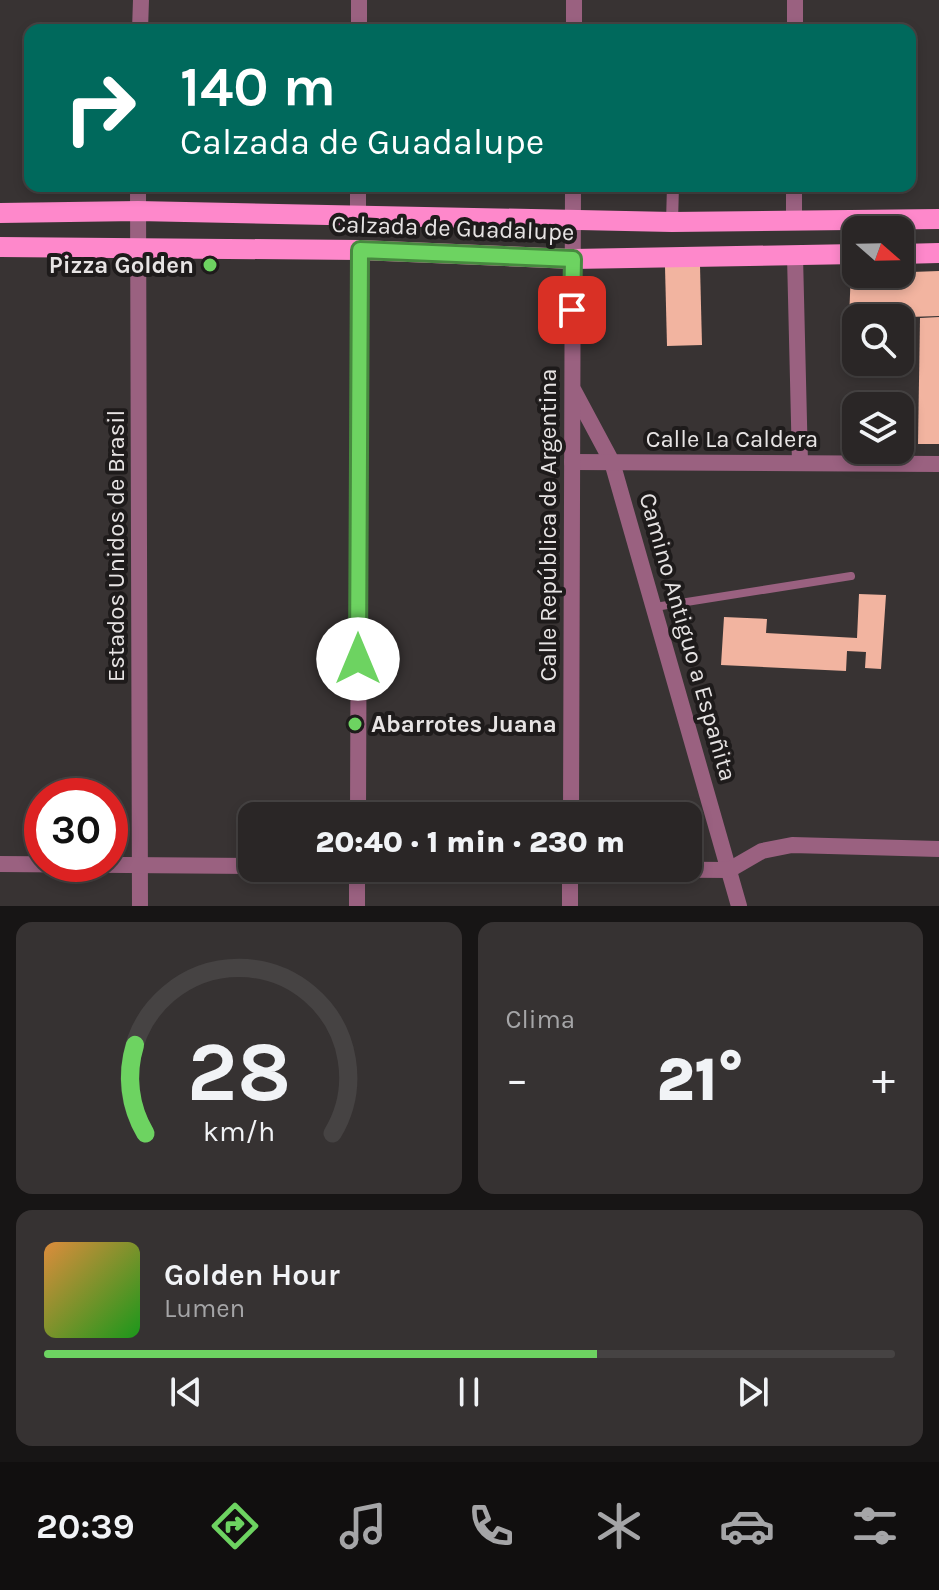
<!DOCTYPE html>
<html lang="es">
<head>
<meta charset="utf-8">
<style>
	:root { --surface:#2a2626; --page:#363232; --text:#f1f3f6; --muted:#a5a5a7; --line:#464343; --accent:#6dd361 }
	body { margin:0; font-family:Karla,sans-serif; background:var(--page); color:var(--text); height:100vh; display:flex; flex-direction:column; font-size:30px; white-space:nowrap }
	* { box-sizing:border-box; margin:0 }
	p { font-size:26px; color:var(--muted) }
	.icon { flex:none; width:44px; height:44px; fill:none; stroke:currentColor; stroke-width:2; stroke-linecap:round; stroke-linejoin:round }
	.map { position:relative; height:906px; overflow:hidden }
	.panel { display:flex; flex-direction:column; gap:16px; padding:16px; background:#171515; flex:1 }
	.panel>* { flex:none }
	.hud { position:absolute; left:24px; top:24px; width:892px; height:168px; border-radius:16px; box-shadow:0 4px 12px #0003,0 0 0 2px var(--line); background:#00695c; color:#fff; overflow:hidden }
	.needle { width:52px; rotate:110deg }
	.fabs { position:absolute; left:842px; top:216px; display:grid; gap:16px }
	.fabs a { display:grid; place-items:center; width:72px; height:72px; border-radius:16px; background:var(--surface); box-shadow:0 4px 12px #0003,0 0 0 2px var(--line); font-size:40px }
	.speed { position:absolute; left:24px; top:778px; display:flex; gap:16px; font-size:40px; font-weight:700; text-align:center }
	.speed>* { display:grid; place-content:center; width:104px; height:104px; border-radius:50%; background:var(--surface); box-shadow:0 4px 12px #0003,0 0 0 2px var(--line); line-height:1 }
	.speed .limit { border:12px solid #d22; background:#fff; color:#111 }
	.pin { position:absolute; display:grid; place-items:center; width:68px; height:68px; color:#fff; margin:-34px; border-radius:16px; box-shadow:0 4px 12px #0006 }
	.me { position:absolute; width:88px; margin:-44px; rotate:0deg; stroke-linejoin:round; filter:drop-shadow(0 0 6px #0008) }
	.turn { display:flex; align-items:center; gap:28px; height:168px; padding:0 24px; font-size:36px }
	.turn .icon { width:104px; height:104px; stroke-width:2.5 }
	.turn b { display:block; font-size:56px; line-height:68px }
	.big { font-size:60px; font-weight:800; line-height:1.1 }
	.panel .widget { flex:1; display:flex; flex-direction:column; justify-content:center; gap:12px; min-width:0; padding:0 28px; border-radius:16px; background:var(--page) }
	.panel .dial { align-items:center; gap:0 }
	.dial svg { height:208px; overflow:visible; fill:none; stroke:var(--line); stroke-width:7; stroke-linecap:round; text-anchor:middle }
	.dial text { fill:var(--text); stroke:none }
	.song { display:flex; align-items:center; gap:24px }
	.cover { width:96px; height:96px; border-radius:12px; background:linear-gradient(135deg,hsl(30 70% 55%),hsl(120 70% 35%)) }
	.played { height:8px; border-radius:4px; background:linear-gradient(90deg,var(--accent) 65%,var(--line) 65%) }
	.keys { display:flex; justify-content:space-around; direction:ltr }
	.heat { display:flex; justify-content:space-between; align-items:center; font-size:44px; direction:ltr }
	.panel .tiles { flex:1; display:grid; gap:16px; grid-template-columns:1fr 1fr }
	.widget:last-child { grid-column:span 2 }
	.trip { position:absolute; left:238px; top:802px; width:464px; height:80px; border-radius:16px; background:var(--surface); box-shadow:0 4px 12px #0003,0 0 0 2px var(--line); font-weight:800; line-height:80px; text-align:center }
	.tab-bar { display:flex; height:128px; justify-content:space-around; align-items:center; background:#110f0f; color:var(--muted) }
	.tab-bar .icon { width:56px; height:56px }
	.tab-bar .selected { color:var(--accent) }
	.tab-bar b { font-size:36px; color:var(--text) }
	.map>svg:first-child { display:block }
</style>
</head>
<body>
<div class="map">
<svg width="939" height="906" viewBox="0 0 939 906">
	<rect width="100%" height="100%" fill="#383333"/>
	<g fill="#f2b4a0">
		<path d="M700 266 702 345 667 346 665 267Z"/>
		<path d="M851 270H856V274L939 271V316L849 319Z"/>
		<path d="M939 317V444H918L920 318Z"/>
		<path d="M859 594 886 595 881 669 865 668 866 652 847 651 846 671 721 665 724 617 767 619 766 633 857 638Z"/>
	</g>
	<g fill="none" stroke-linecap="round" stroke-linejoin="round">
		<path stroke="#9a6180" stroke-width="8" d="M655 607 851 576"/>
		<path stroke="#9a6180" stroke-width="12" d="M672 222 673 186"/>
		<g stroke="#9a6180" stroke-width="16">
			<path d="M140 30 141 0"/>
			<path d="M359 30V0"/>
			<path d="M574 30V0"/>
			<path d="M795 30V0"/>
			<path d="M138 186 140 906"/>
			<path d="M358 216V186"/>
			<path d="M794 222V186"/>
			<path d="M795 256 800 463"/>
			<path d="M574 391 612 462 739 906"/>
			<path d="M572 462 939 464"/>
			<path d="M358 816 360 250"/>
			<path d="M571 816 573 186"/>
			<path d="M0 864 252 866"/>
			<path d="M440 868 729 870 762 851 792 845 939 849"/>
			<path d="M357 906V868"/>
			<path d="M570 906V868"/>
		</g>
		<g stroke="#fe88cb" stroke-width="20">
			<path d="M0 213 138 211 672 222 939 219"/>
			<path d="M0 247 360 250 573 259 856 254"/>
			<path d="M900 254 939 253"/>
		</g>
	</g>
	<g fill="none" stroke-linecap="round" stroke-linejoin="round">
		<defs>
			<path id="route" d="M358 659 360 250 573 259 572 310"/>
		</defs>
		<use href="#route" stroke="#47893f" stroke-width="20"/>
		<use href="#route" stroke="#6dd361" stroke-width="14"/>
	</g>
	<g fill="#6dd361" stroke="#1e1b1b" stroke-width="3">
		<circle cx="210" cy="265" r="8"/>
		<circle cx="355" cy="724" r="8"/>
	</g>
	<g text-anchor="middle" dominant-baseline="central" stroke-width="8" stroke-linejoin="round" paint-order="stroke">
		<g font-size="24" fill="#e7e4e4" stroke="#1e1b1b">
			<text transform="translate(453 228) rotate(2)">Calzada de Guadalupe</text>
			<text x="732" y="439">Calle La Caldera</text>
			<text transform="translate(548 525) rotate(-90)">Calle República de Argentina</text>
			<text transform="translate(116 546) rotate(-90)">Estados Unidos de Brasil</text>
			<text transform="translate(688 637) rotate(74)">Camino Antiguo a Españita</text>
		</g>
		<g font-size="24" font-weight="bold" fill="#e7e4e4" stroke="#1e1b1b" text-anchor="end">
			<text x="194" y="265">Pizza Golden</text>
			<text x="371" y="724" text-anchor="start">Abarrotes Juana</text>
		</g>
	</g>
</svg>
<div class="fabs">
<a><svg class="needle" viewBox="-14 -14 28 28"><path d="M0-13l5 13h-10z" fill="#e53935"/><path d="M0 13l5-13h-10z" fill="#a5a5a7"/></svg></a>
<a><svg class="icon" aria-label="search" viewBox="0 0 24 24"><circle cx="10" cy="10" r="6"/><path d="M15 15l6 6"/></svg></a>
<a><svg class="icon" aria-label="layers" viewBox="0 0 24 24"><path d="M12 4l9 5-9 5-9-5zM3 14l9 5 9-5"/></svg></a>
</div>
<div class="speed"><div class="limit">30</div></div>
<div class="pin" style="left:572px;top:310px;background:#d93025"><svg class="icon" aria-label="arrive" viewBox="0 0 24 24"><path d="M6 21V4h12l-3 4 3 4H6"/></svg></div>
<svg class="me" style="left:358px;top:659px" viewBox="-20 -20 40 40"><circle r="19" fill="#fff"/><path d="M0-13L10 11 0 6-10 11z" fill="#6dd361"/></svg>
<div class="trip">20:40 · 1 min · 230 m</div>
<div class="hud">
<div class="turn"><svg class="icon" aria-label="right" viewBox="0 0 24 24"><path d="M7 20v-9h11M14 6l5 5-5 5"/></svg><div><b>140 m</b>Calzada de Guadalupe</div></div>
</div>
</div>
<section class="panel">
<div class="tiles">
<div class="widget dial"><svg viewBox="0 0 100 80">
<path d="M14 69A42 42 0 1 1 86 69"/>
<path d="M14 69A42 42 0 0 1 10 35" stroke="#6dd361"/>
<text x="50" y="56" font-size="32" font-weight="700">28</text>
<text x="50" y="72" font-size="11">km/h</text>
</svg></div>
<div class="widget"><p>Clima</p>
<div class="heat"><a>−</a><b class="big">21°</b><a>+</a></div>
</div>
<div class="widget">
<div class="song"><i class="cover"></i><div><b>Golden Hour</b><p>Lumen</p></div></div>
<div class="played"></div>
<div class="keys"><svg class="icon" aria-label="previous" viewBox="0 0 24 24"><path d="M18 5L8 12l10 7zM5 5v14"/></svg><svg class="icon" aria-label="pause" viewBox="0 0 24 24"><path d="M8 5v14M16 5v14"/></svg><svg class="icon" aria-label="next" viewBox="0 0 24 24"><path d="M6 5l10 7-10 7zM19 5v14"/></svg></div>
</div>
</div>
</section>
<nav class="tab-bar">
<b>20:39</b>
<svg class="icon selected" aria-label="directions" viewBox="0 0 24 24"><path d="M12 3l9 9-9 9-9-9zM9 14v-3h6M13 9l2 2-2 2"/></svg>
<svg class="icon" aria-label="music" viewBox="0 0 24 24"><path d="M9 18V5l10-2v13"/><circle cx="6" cy="18" r="3"/><circle cx="16" cy="16" r="3"/></svg>
<svg class="icon" aria-label="phone" viewBox="0 0 24 24"><path d="M5 4h4l2 5-3 2q2 4 5 5l2-3 5 2v4C11 20 4 13 5 4z"/></svg>
<svg class="icon" aria-label="climate" viewBox="0 0 24 24"><path d="M12 3v18M4 7l16 10M4 17L20 7"/></svg>
<svg class="icon" aria-label="car" viewBox="0 0 24 24"><path d="M5 17H2v-5l4-1 3-4h7l3 4 3 1v5h-3M9 17h6M6 11h13"/><circle cx="7" cy="17" r="2"/><circle cx="17" cy="17" r="2"/></svg>
<svg class="icon" aria-label="filters" viewBox="0 0 24 24"><path d="M4 7h16M4 17h16"/><circle cx="9" cy="7" r="2"/><circle cx="15" cy="17" r="2"/></svg>
</nav>
</body>
</html>
